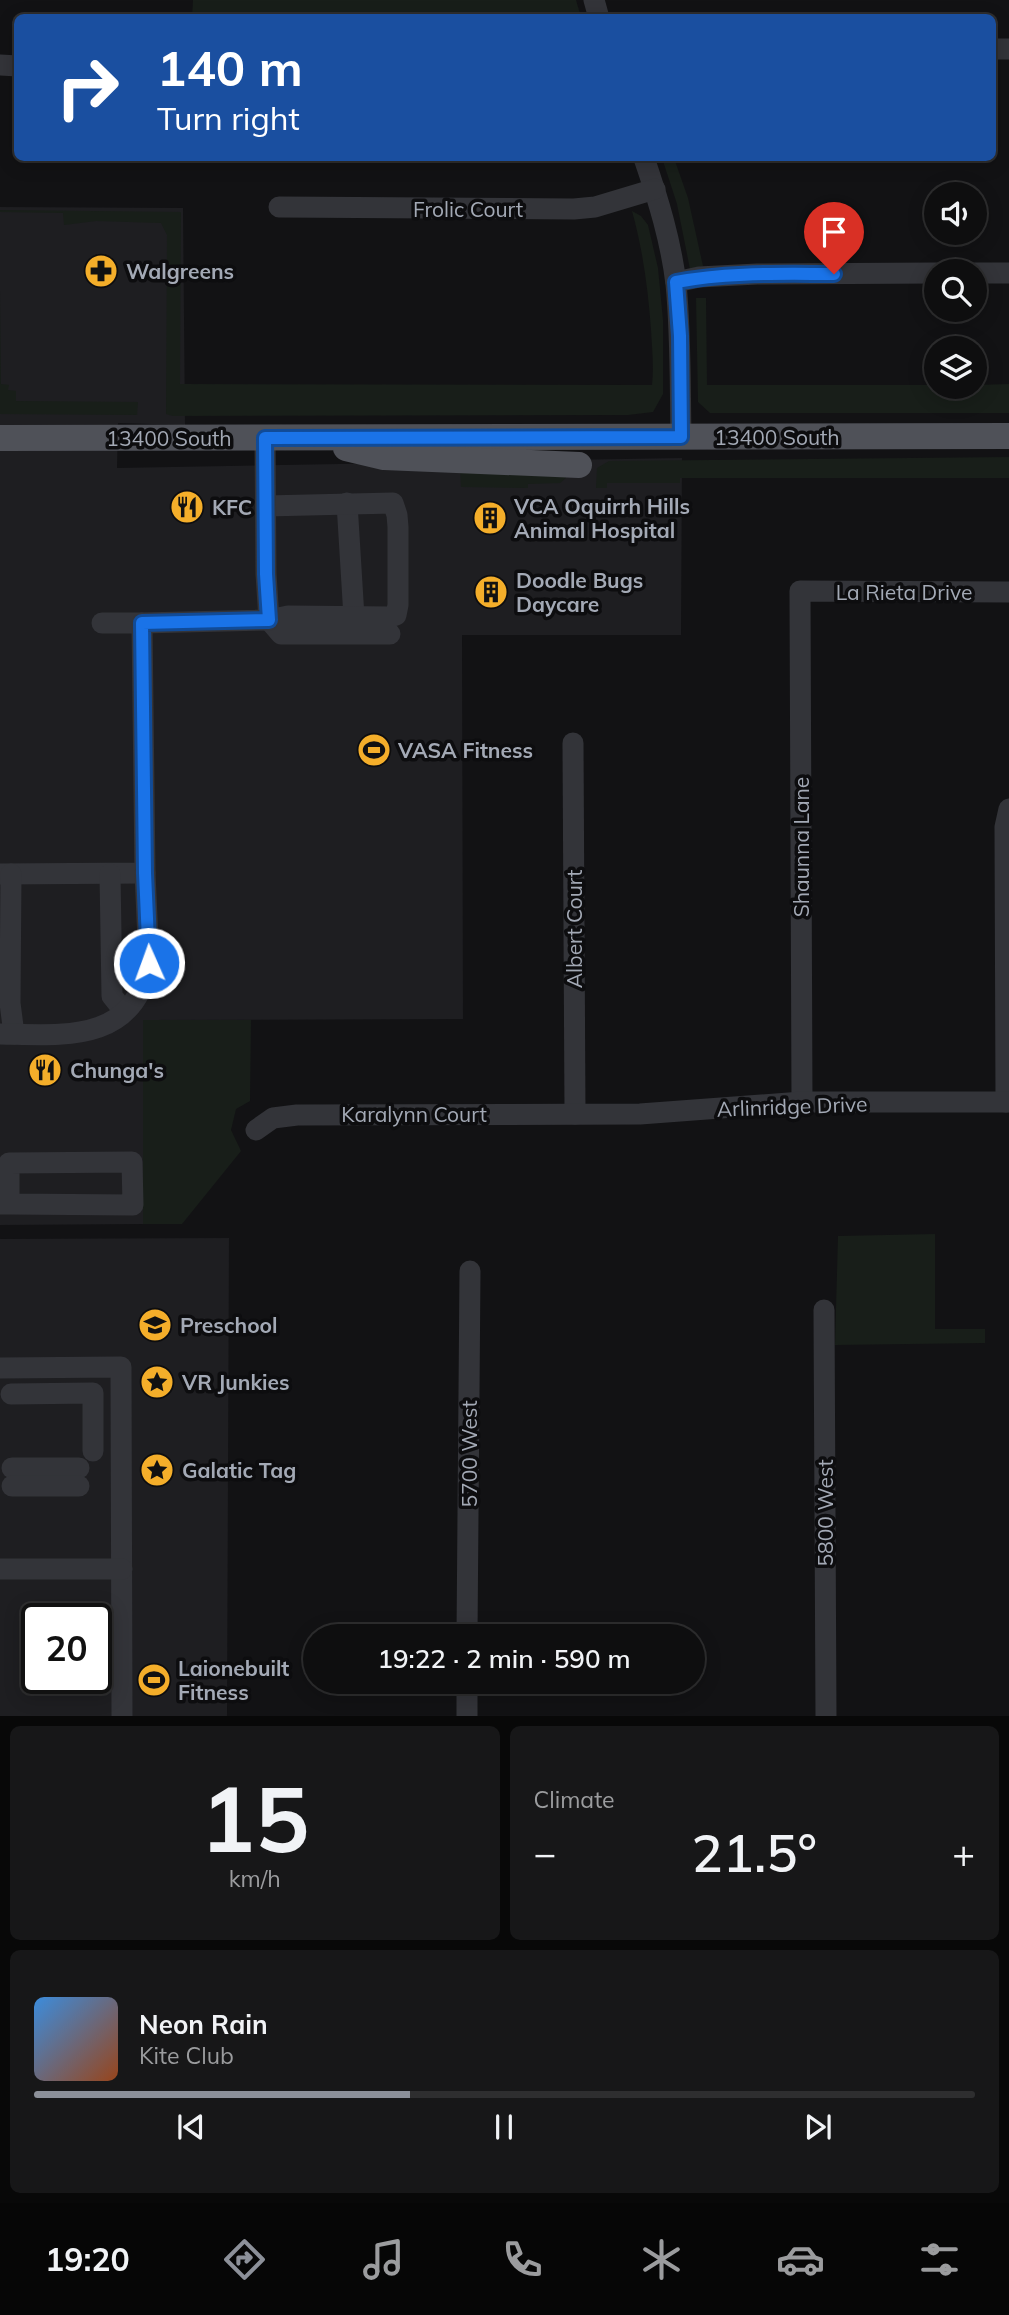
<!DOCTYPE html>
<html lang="en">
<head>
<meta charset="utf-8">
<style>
	:root { --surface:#0e0e0f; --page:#171718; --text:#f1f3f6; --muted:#9b9c9e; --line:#2e2e2f; --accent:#8c9099 }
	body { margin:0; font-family:Mulish,sans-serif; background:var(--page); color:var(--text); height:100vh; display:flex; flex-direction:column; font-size:26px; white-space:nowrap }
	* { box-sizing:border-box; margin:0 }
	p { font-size:23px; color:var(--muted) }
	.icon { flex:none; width:38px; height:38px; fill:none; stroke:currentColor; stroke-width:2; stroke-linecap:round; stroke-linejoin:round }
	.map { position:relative; height:1716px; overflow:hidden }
	.drawer { display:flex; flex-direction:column; gap:10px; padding:10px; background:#080808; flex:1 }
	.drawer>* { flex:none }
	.hud { position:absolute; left:14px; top:14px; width:982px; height:147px; border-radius:10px; box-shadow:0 4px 18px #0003,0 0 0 2px var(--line); background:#1a4fa0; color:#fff; overflow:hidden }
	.tools { position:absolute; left:924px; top:182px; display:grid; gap:14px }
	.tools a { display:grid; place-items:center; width:63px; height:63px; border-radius:50%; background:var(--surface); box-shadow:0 4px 18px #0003,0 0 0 2px var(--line); font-size:35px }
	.speed { position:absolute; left:21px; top:1603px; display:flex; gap:14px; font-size:35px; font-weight:700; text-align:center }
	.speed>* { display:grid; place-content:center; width:91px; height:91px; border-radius:50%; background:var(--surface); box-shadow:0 4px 18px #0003,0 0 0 2px var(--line); line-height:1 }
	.speed .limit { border:4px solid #111; border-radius:10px; background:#fff; color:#111 }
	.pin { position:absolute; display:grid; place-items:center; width:60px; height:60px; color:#fff; margin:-72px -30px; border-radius:50% 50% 50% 0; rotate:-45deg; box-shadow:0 0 7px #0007 }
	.pin .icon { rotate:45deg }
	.me { position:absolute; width:77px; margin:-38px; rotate:358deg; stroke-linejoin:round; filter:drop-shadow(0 0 5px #0008) }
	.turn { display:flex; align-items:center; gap:24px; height:147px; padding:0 28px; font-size:32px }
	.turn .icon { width:91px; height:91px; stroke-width:2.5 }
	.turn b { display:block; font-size:49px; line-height:60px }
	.big { font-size:52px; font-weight:600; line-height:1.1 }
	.drawer .widget { flex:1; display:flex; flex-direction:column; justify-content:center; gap:10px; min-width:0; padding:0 24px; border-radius:10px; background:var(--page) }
	.drawer .dial { align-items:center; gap:0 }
	.dial b { font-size:91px; line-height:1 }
	.song { display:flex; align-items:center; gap:21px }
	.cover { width:84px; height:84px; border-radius:10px; background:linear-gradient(135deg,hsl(210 70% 55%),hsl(20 70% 35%)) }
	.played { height:7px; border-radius:4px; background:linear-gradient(90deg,var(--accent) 40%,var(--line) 40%) }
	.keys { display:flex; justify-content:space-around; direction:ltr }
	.heat { display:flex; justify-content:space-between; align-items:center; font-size:38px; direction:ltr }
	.drawer .tiles { flex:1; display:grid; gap:10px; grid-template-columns:1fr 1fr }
	.widget:last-child { grid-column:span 2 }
	.trip { position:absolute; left:303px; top:1624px; width:402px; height:70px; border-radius:35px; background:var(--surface); box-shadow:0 4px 18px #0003,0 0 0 2px var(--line); font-weight:600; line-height:70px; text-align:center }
	.dock { display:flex; height:112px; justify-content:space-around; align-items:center; background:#060606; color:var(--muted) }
	.dock .icon { width:49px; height:49px }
	.dock .selected { color:var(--accent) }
	.dock b { font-size:32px; color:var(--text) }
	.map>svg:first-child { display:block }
</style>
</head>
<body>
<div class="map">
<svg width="1009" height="1717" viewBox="0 0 1009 1717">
	<rect width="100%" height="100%" fill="#121214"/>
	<g fill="#1e1e21" fill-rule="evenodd">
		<path d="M0 207 183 208 185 425 118 423 117 468 682 458 681 635H462L463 1019 143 1020V1224L0 1225Z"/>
		<path d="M229 1238 227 1716H0V1239ZM37 1619H96V1678H37Z"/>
	</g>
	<g fill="#181e19">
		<path d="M193 0H576L581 17 192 18Z"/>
		<path d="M662 158H674L688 198 703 266 690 269 677 204Z"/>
		<path d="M0 210 181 212 180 384 652 385C654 367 652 348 651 330 648 289 643 251 632 211L641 216 648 225 658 268 663 320V394L653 412 628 415 173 416 166 414 167 235 161 223 96 221 64 225 63 213 0 212Z"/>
		<path d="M0 291 1 384 9 385 8 390 16 391V401L138 402 137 415 0 414Z"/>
		<path d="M696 298H706L707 385H936V387H975V385L1009 384V413H710L698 402Z"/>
		<path d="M1009 457V478H680V483H607V488H596L597 468 609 461Z"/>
		<path d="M460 467 565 469 566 478 560 483 528 484V488L461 487Z"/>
		<path d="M143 1020H251L250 1101 236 1109 231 1130 241 1151 182 1224H143Z"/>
		<path d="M935 1234V1329H985V1343L835 1345 838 1236Z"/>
	</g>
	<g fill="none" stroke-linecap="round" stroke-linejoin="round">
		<g stroke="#333439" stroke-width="21">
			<path d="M594 0 599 18"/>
			<path d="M992 49H1009"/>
			<path d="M0 65 18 66"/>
			<path d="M644 158C658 199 671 241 676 284 681 335 680 386 681 437"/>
			<path d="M279 207 574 209 595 207 655 189"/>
			<path d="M975 273H1009"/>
			<path d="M676 282 699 277 757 274 936 273"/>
			<path d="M347 503 354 617"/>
			<path d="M266 506 393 503 397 515 398 527V605L396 615 390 617 288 616 269 620 281 634H390"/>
			<path d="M102 623H142"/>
			<path d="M573 743 575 1114"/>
			<path d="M0 874 145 873 142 623 269 620 266 574 265 438"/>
			<path d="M11 874 10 1003 14 1034"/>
			<path d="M110 874 112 996 124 1011"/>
			<path d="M0 1034C63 1035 134 1044 149 963L145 873"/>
			<path d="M802 1102 800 591 1009 592"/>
			<path d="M1006 1102 1005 827 1009 809"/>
			<path d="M256 1130 273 1118 297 1115 640 1114 802 1102H1009"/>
			<path d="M0 1204H9L133 1205 132 1162 9 1163V1204"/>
			<path d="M824 1310 826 1717"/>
			<path d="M0 1368 121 1367 122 1717"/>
			<path d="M11 1394 93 1393V1451"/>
			<path d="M12 1468H79"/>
			<path d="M12 1486H79"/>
			<path d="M0 1569H122"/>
			<path d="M467 1636 470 1271"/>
			<path d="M467 1717V1682"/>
		</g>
		<g stroke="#4f5158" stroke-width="26">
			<path d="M0 438 1009 436"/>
			<path d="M346 448 384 457 579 465"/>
		</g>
	</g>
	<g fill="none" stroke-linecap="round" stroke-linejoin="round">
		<defs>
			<path id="route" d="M149 963 145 873 142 623 269 620 266 574 265 438 681 437 680 336 676 282C728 272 781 274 834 274"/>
		</defs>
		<use href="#route" stroke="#114b97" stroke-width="18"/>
		<use href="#route" stroke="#1a73e8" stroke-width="12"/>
	</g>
	<defs>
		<symbol id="pharmacy-disc" viewBox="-11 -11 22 22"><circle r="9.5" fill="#f4ae2a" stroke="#0d0d0f"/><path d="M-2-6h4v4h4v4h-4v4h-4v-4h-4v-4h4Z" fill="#111"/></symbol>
		<symbol id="restaurant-disc" viewBox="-11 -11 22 22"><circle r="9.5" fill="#f4ae2a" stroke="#0d0d0f"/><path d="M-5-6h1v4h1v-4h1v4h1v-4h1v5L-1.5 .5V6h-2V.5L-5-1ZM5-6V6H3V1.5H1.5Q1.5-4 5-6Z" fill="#111"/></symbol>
		<symbol id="building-disc" viewBox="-11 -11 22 22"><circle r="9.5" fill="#f4ae2a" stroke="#0d0d0f"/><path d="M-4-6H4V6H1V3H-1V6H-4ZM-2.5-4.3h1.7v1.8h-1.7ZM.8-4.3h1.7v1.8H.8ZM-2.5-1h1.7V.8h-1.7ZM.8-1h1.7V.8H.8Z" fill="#111"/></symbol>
		<symbol id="stadium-disc" viewBox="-11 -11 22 22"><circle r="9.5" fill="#f4ae2a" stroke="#0d0d0f"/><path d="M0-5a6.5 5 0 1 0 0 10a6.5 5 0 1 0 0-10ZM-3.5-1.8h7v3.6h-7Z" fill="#111"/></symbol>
		<symbol id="school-disc" viewBox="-11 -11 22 22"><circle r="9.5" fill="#f4ae2a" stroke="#0d0d0f"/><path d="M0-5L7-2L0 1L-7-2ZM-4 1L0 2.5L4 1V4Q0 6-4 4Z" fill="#111"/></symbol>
		<symbol id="sight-disc" viewBox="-11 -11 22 22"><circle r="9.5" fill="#f4ae2a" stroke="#0d0d0f"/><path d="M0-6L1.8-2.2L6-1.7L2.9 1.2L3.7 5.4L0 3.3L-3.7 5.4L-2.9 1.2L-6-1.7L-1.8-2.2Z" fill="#111"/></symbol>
	</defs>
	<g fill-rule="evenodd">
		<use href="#pharmacy-disc" x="82" y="252" width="38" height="38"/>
		<use href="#restaurant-disc" x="168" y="488" width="38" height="38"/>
		<use href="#building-disc" x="471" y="499" width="38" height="38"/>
		<use href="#building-disc" x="472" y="573" width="38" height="38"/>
		<use href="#stadium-disc" x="355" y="731" width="38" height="38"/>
		<use href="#restaurant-disc" x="26" y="1051" width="38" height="38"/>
		<use href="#school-disc" x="136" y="1306" width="38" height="38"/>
		<use href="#sight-disc" x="138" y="1363" width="38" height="38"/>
		<use href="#sight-disc" x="138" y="1451" width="38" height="38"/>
		<use href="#stadium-disc" x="135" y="1661" width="38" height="38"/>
	</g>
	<g text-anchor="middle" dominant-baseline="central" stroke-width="7" stroke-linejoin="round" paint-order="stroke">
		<g font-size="21" fill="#a3a9b5" stroke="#0d0d0f">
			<text x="468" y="209">Frolic Court</text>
			<text x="777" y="437">13400 South</text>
			<text x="169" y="438">13400 South</text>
			<text x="904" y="592">La Rieta Drive</text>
			<text transform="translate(801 847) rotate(-90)">Shaunna Lane</text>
			<text transform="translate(574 929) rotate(-90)">Albert Court</text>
			<text transform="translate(792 1106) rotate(-2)">Arlinridge Drive</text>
			<text x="414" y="1114">Karalynn Court</text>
			<text transform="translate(469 1454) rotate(-90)">5700 West</text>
			<text transform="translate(825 1513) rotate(-90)">5800 West</text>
		</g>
		<g font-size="21" font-weight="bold" fill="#a3a9b5" stroke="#0d0d0f" text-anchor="start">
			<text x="126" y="271">Walgreens</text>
			<text x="514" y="506">VCA Oquirrh Hills<tspan x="514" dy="24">Animal Hospital</tspan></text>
			<text x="212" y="507">KFC</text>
			<text x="516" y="580">Doodle Bugs<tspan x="516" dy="24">Daycare</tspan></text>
			<text x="398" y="750">VASA Fitness</text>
			<text x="70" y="1070">Chunga's</text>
			<text x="180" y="1325">Preschool</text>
			<text x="182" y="1382">VR Junkies</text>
			<text x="182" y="1470">Galatic Tag</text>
			<text x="178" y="1668">Laionebuilt<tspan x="178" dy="24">Fitness</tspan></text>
		</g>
	</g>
</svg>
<div class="tools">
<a><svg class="icon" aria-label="sound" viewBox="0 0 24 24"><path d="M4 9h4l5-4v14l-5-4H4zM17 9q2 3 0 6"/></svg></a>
<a><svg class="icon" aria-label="search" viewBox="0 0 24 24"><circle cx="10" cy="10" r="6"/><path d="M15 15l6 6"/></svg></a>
<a><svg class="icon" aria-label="layers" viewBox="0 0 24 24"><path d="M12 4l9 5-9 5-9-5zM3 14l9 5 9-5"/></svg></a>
</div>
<div class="speed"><div class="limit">20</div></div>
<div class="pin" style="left:834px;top:274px;background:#d93025"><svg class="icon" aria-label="arrive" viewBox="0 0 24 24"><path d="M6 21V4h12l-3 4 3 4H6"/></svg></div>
<svg class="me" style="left:149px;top:963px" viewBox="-20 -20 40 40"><circle r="17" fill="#1a73e8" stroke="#fff" stroke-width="3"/><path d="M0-11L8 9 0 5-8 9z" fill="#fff"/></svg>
<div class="trip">19:22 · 2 min · 590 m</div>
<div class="hud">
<div class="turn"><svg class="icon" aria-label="right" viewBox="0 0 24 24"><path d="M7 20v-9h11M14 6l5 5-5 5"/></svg><div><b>140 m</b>Turn right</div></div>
</div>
</div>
<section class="drawer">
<div class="tiles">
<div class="widget dial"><b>15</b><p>km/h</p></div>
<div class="widget"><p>Climate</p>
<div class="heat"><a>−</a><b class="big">21.5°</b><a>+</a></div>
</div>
<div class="widget">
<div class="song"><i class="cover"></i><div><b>Neon Rain</b><p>Kite Club</p></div></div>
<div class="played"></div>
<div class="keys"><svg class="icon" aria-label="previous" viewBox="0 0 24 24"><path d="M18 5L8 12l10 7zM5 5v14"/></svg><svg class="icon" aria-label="pause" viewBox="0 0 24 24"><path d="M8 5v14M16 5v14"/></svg><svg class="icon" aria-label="next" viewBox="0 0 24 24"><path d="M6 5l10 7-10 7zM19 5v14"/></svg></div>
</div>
</div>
</section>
<nav class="dock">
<b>19:20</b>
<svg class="icon selected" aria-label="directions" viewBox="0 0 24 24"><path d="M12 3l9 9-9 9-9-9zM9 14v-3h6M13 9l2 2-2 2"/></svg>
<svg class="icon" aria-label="music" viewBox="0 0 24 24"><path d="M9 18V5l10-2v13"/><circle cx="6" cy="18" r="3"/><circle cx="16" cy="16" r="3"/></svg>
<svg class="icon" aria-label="phone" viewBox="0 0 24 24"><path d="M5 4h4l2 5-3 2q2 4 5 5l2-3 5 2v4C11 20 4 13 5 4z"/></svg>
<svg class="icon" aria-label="climate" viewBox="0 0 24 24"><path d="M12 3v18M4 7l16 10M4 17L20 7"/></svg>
<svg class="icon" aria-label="car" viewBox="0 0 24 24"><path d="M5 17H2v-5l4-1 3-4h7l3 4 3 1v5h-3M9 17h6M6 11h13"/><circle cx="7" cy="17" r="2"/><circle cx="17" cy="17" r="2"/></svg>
<svg class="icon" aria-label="filters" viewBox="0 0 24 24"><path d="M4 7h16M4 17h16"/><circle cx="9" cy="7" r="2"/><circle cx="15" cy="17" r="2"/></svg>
</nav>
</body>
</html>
